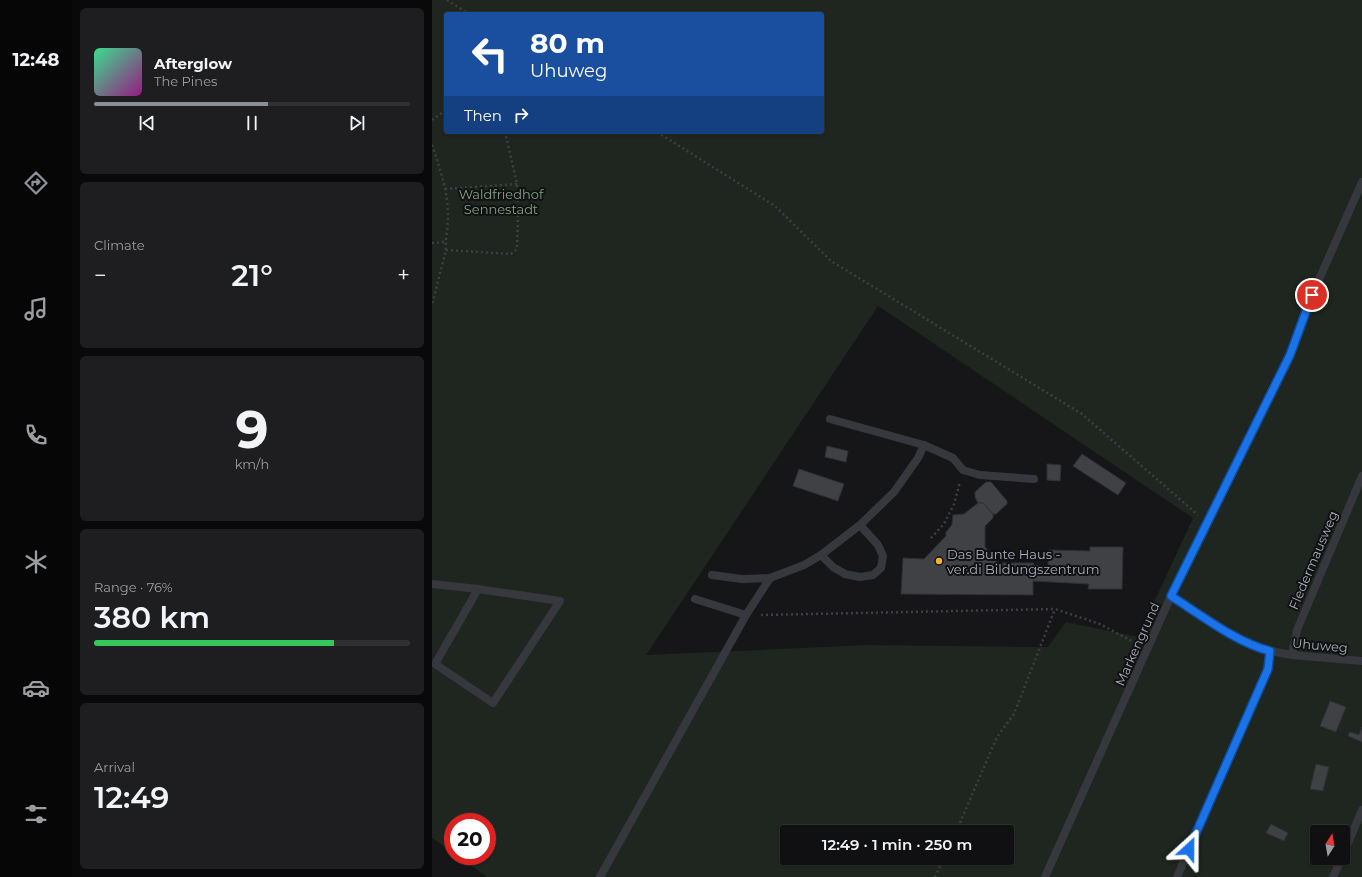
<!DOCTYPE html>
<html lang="en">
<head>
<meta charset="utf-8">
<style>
	:root { --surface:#101012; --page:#1e1e20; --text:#f1f3f6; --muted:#9c9d9f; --line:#303032; --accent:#8c9099 }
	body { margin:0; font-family:Montserrat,sans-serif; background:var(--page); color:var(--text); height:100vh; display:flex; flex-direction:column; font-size:15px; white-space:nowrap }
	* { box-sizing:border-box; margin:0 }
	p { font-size:13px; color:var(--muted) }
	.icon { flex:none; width:22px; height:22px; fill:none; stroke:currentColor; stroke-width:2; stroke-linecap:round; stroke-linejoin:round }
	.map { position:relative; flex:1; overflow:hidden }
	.drawer { display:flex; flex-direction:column; gap:8px; padding:8px; background:#09090a; width:360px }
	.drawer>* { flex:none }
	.banner { position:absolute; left:12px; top:12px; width:380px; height:122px; border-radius:4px; box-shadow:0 1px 3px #0004,0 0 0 1px var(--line); background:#1a4fa0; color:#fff; overflow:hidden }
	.needle { width:26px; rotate:11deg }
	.tools { position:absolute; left:878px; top:825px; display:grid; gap:8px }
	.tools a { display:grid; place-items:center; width:40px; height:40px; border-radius:4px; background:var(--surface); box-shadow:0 1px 3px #0004,0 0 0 1px var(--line); font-size:20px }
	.speed { position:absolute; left:12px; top:813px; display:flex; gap:8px; font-size:20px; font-weight:700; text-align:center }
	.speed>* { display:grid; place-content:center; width:52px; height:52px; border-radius:50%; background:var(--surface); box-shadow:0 1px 3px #0004,0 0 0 1px var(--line); line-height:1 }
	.speed .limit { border:6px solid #d22; background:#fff; color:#111 }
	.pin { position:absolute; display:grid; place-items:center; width:34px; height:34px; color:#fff; margin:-17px; border:2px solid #fff; border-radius:50%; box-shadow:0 1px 4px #0007 }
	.me { position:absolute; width:44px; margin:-22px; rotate:24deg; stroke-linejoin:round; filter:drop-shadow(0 0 3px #0008) }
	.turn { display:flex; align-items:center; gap:14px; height:84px; padding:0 20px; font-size:18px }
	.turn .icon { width:52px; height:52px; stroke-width:2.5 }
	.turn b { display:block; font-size:28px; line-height:34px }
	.then { display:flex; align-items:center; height:38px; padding:0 20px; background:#0003; gap:8px; font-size:15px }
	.big { font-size:30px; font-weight:600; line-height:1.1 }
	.drawer .card { flex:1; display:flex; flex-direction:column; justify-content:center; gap:6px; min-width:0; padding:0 14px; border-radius:6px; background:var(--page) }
	.drawer .dial { align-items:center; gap:0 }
	.dial b { font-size:52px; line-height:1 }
	.song { display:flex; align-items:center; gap:12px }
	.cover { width:48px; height:48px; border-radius:6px; background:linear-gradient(135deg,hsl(150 70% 55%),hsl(310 70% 35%)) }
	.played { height:4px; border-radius:2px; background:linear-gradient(90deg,var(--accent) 55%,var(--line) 55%) }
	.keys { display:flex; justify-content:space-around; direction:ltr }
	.heat { display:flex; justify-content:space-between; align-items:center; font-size:22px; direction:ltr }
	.charge { height:6px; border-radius:3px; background:linear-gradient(90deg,#34c759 76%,var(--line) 0) }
	.trip { position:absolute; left:348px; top:825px; width:234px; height:40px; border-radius:4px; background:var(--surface); box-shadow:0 1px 3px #0004,0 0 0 1px var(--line); font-weight:600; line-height:40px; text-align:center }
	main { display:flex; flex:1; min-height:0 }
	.tab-bar { display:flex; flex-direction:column; width:72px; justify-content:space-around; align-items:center; background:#060607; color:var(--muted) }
	.tab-bar .icon { width:28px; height:28px }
	.tab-bar .on { color:var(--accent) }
	.tab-bar b { font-size:18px; color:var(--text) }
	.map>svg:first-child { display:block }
</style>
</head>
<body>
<main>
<nav class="tab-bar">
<b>12:48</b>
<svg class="icon on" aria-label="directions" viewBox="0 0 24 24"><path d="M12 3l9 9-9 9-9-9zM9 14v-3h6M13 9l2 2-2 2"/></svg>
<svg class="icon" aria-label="music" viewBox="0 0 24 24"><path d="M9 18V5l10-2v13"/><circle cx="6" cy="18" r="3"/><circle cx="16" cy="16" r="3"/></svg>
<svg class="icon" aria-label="phone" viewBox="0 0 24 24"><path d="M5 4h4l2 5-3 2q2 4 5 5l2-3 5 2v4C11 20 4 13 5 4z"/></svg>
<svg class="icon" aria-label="climate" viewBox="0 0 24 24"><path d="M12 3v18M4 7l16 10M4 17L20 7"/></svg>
<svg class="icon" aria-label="car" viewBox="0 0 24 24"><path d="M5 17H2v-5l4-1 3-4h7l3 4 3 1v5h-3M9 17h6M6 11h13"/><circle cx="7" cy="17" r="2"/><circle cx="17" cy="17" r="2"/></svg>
<svg class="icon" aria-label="filters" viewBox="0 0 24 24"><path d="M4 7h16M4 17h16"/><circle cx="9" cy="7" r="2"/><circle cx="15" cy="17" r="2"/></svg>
</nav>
<section class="drawer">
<div class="card">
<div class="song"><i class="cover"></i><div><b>Afterglow</b><p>The Pines</p></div></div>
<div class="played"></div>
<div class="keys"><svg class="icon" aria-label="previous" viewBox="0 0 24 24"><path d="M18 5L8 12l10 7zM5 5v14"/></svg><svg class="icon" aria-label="pause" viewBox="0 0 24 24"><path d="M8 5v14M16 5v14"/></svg><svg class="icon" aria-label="next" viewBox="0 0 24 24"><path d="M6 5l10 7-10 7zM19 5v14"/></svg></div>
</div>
<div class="card"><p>Climate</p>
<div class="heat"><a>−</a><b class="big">21°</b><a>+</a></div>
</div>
<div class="card dial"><b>9</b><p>km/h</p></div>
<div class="card"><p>Range · 76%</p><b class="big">380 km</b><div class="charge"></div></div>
<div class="card"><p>Arrival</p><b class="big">12:49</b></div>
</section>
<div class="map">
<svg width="930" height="877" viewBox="0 0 930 877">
	<rect width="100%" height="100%" fill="#161618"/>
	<path fill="#1e261f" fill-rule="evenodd" d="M0 0H930V877H55L25 856H55V822H21V853L0 838ZM14 14H390V132H14ZM446 306 761 518 706 637 634 622 616 647 435 645 214 655ZM355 832H575V858H355ZM885 832H911V858H885Z"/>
	<g fill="#404145" stroke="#303034">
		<path d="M395 446 416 451 414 462 393 457Z"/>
		<path d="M650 454 694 483 686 495 641 466Z"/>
		<path d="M615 464 629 465 628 481 615 480Z"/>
		<path d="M367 469 412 484 406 501 361 486Z"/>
		<path d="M554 482H559L575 501V504L564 514H561L551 503H546L543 497V492Z"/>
		<path d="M546 503H551L561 514V518L553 526V547L566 563H601L602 565 616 566 617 550 658 551V547H691L690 589H656L657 584 601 581V595L469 594 471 558 492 559 514 536V532L520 525 521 515 532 514Z"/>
		<path d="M898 701 914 707 904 732 888 726Z"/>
		<path d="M930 727V742L916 736 918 732 927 735Z"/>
		<path d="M884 764 897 767 891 791 878 789Z"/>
		<path d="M839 824 856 833 852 841 834 833Z"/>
	</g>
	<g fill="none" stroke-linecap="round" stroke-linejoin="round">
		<g stroke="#3d3f44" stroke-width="2.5" stroke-dasharray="2 3" stroke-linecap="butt">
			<path d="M15 0 37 14"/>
			<path d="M0 120 14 110"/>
			<path d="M225 132 343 206 399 261 650 414 766 515"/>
			<path d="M0 145C8 168 16 192 16 216 16 228 13 239 14 250L0 305"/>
			<path d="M13 189 85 184"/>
			<path d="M0 243 13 242"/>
			<path d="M14 250 79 254 85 249 86 214 85 184 73 132"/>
			<path d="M499 538 512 524 522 504 528 482"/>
			<path d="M329 615 623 609 668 624 705 644"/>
			<path d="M524 832 565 737 582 714 623 609"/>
			<path d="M503 877 512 858"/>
		</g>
		<g stroke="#37383d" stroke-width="8">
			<path d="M398 419 492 445 521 458 531 470 548 475 602 479"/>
			<path d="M389 555 401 567 413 574 428 577 441 575 449 568 451 556 446 545 428 525"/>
			<path d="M280 575 310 579 338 578 372 565 389 555 428 525 462 492 486 458 492 445"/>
			<path d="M0 584 46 589 128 601 61 703 3 664 46 589"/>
			<path d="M739 596 810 641 828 649 860 655 930 661"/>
			<path d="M263 599 314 615"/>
			<path d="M860 655 865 630 930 476"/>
			<path d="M911 855 930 810"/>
			<path d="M168 877 314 615 338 578"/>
			<path d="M613 877 739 596 858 355 874 309 930 182"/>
			<path d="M745 877 835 669 838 651"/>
			<path d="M901 877 910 858"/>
		</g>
	</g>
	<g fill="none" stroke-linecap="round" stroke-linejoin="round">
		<defs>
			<path id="route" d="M757 849 836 669 838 651C805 643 769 615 739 596L858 355 880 295"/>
		</defs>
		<use href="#route" stroke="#114b97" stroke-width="10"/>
		<use href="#route" stroke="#1a73e8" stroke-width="7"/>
	</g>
	<circle fill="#f2b134" stroke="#111113" stroke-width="1.5" cx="507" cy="561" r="4"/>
	<g text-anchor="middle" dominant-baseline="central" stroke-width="4" stroke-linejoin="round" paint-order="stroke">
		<g font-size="13" fill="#7fa381" stroke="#111113">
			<text x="69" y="194">Waldfriedhof<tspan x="69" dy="15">Sennestadt</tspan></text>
		</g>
		<g font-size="13" fill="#a8adb8" stroke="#111113" text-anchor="start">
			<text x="515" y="554">Das Bunte Haus -<tspan x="515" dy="15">ver.di Bildungszentrum</tspan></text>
		</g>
		<g font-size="13" fill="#a8adb8" stroke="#111113">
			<text transform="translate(881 560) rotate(-67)">Fledermausweg</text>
			<text transform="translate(705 644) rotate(-66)">Markengrund</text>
			<text transform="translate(888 645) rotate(5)">Uhuweg</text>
		</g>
	</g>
</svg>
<div class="tools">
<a><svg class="needle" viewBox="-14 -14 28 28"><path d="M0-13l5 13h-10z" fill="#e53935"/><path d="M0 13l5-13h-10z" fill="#9c9d9f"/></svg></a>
</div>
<div class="speed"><div class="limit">20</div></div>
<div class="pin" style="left:880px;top:295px;background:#d93025"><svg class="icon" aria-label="arrive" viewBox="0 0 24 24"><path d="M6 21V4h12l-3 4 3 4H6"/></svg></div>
<svg class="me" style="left:757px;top:849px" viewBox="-20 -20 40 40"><path d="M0-17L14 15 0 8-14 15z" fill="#1a73e8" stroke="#fff" stroke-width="4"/></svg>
<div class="trip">12:49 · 1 min · 250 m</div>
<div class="banner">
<div class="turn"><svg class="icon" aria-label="left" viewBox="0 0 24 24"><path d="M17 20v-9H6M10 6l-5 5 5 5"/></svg><div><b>80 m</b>Uhuweg</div></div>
<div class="then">Then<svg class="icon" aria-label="right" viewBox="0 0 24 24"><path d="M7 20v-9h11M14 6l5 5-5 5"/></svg></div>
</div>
</div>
</main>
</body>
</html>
